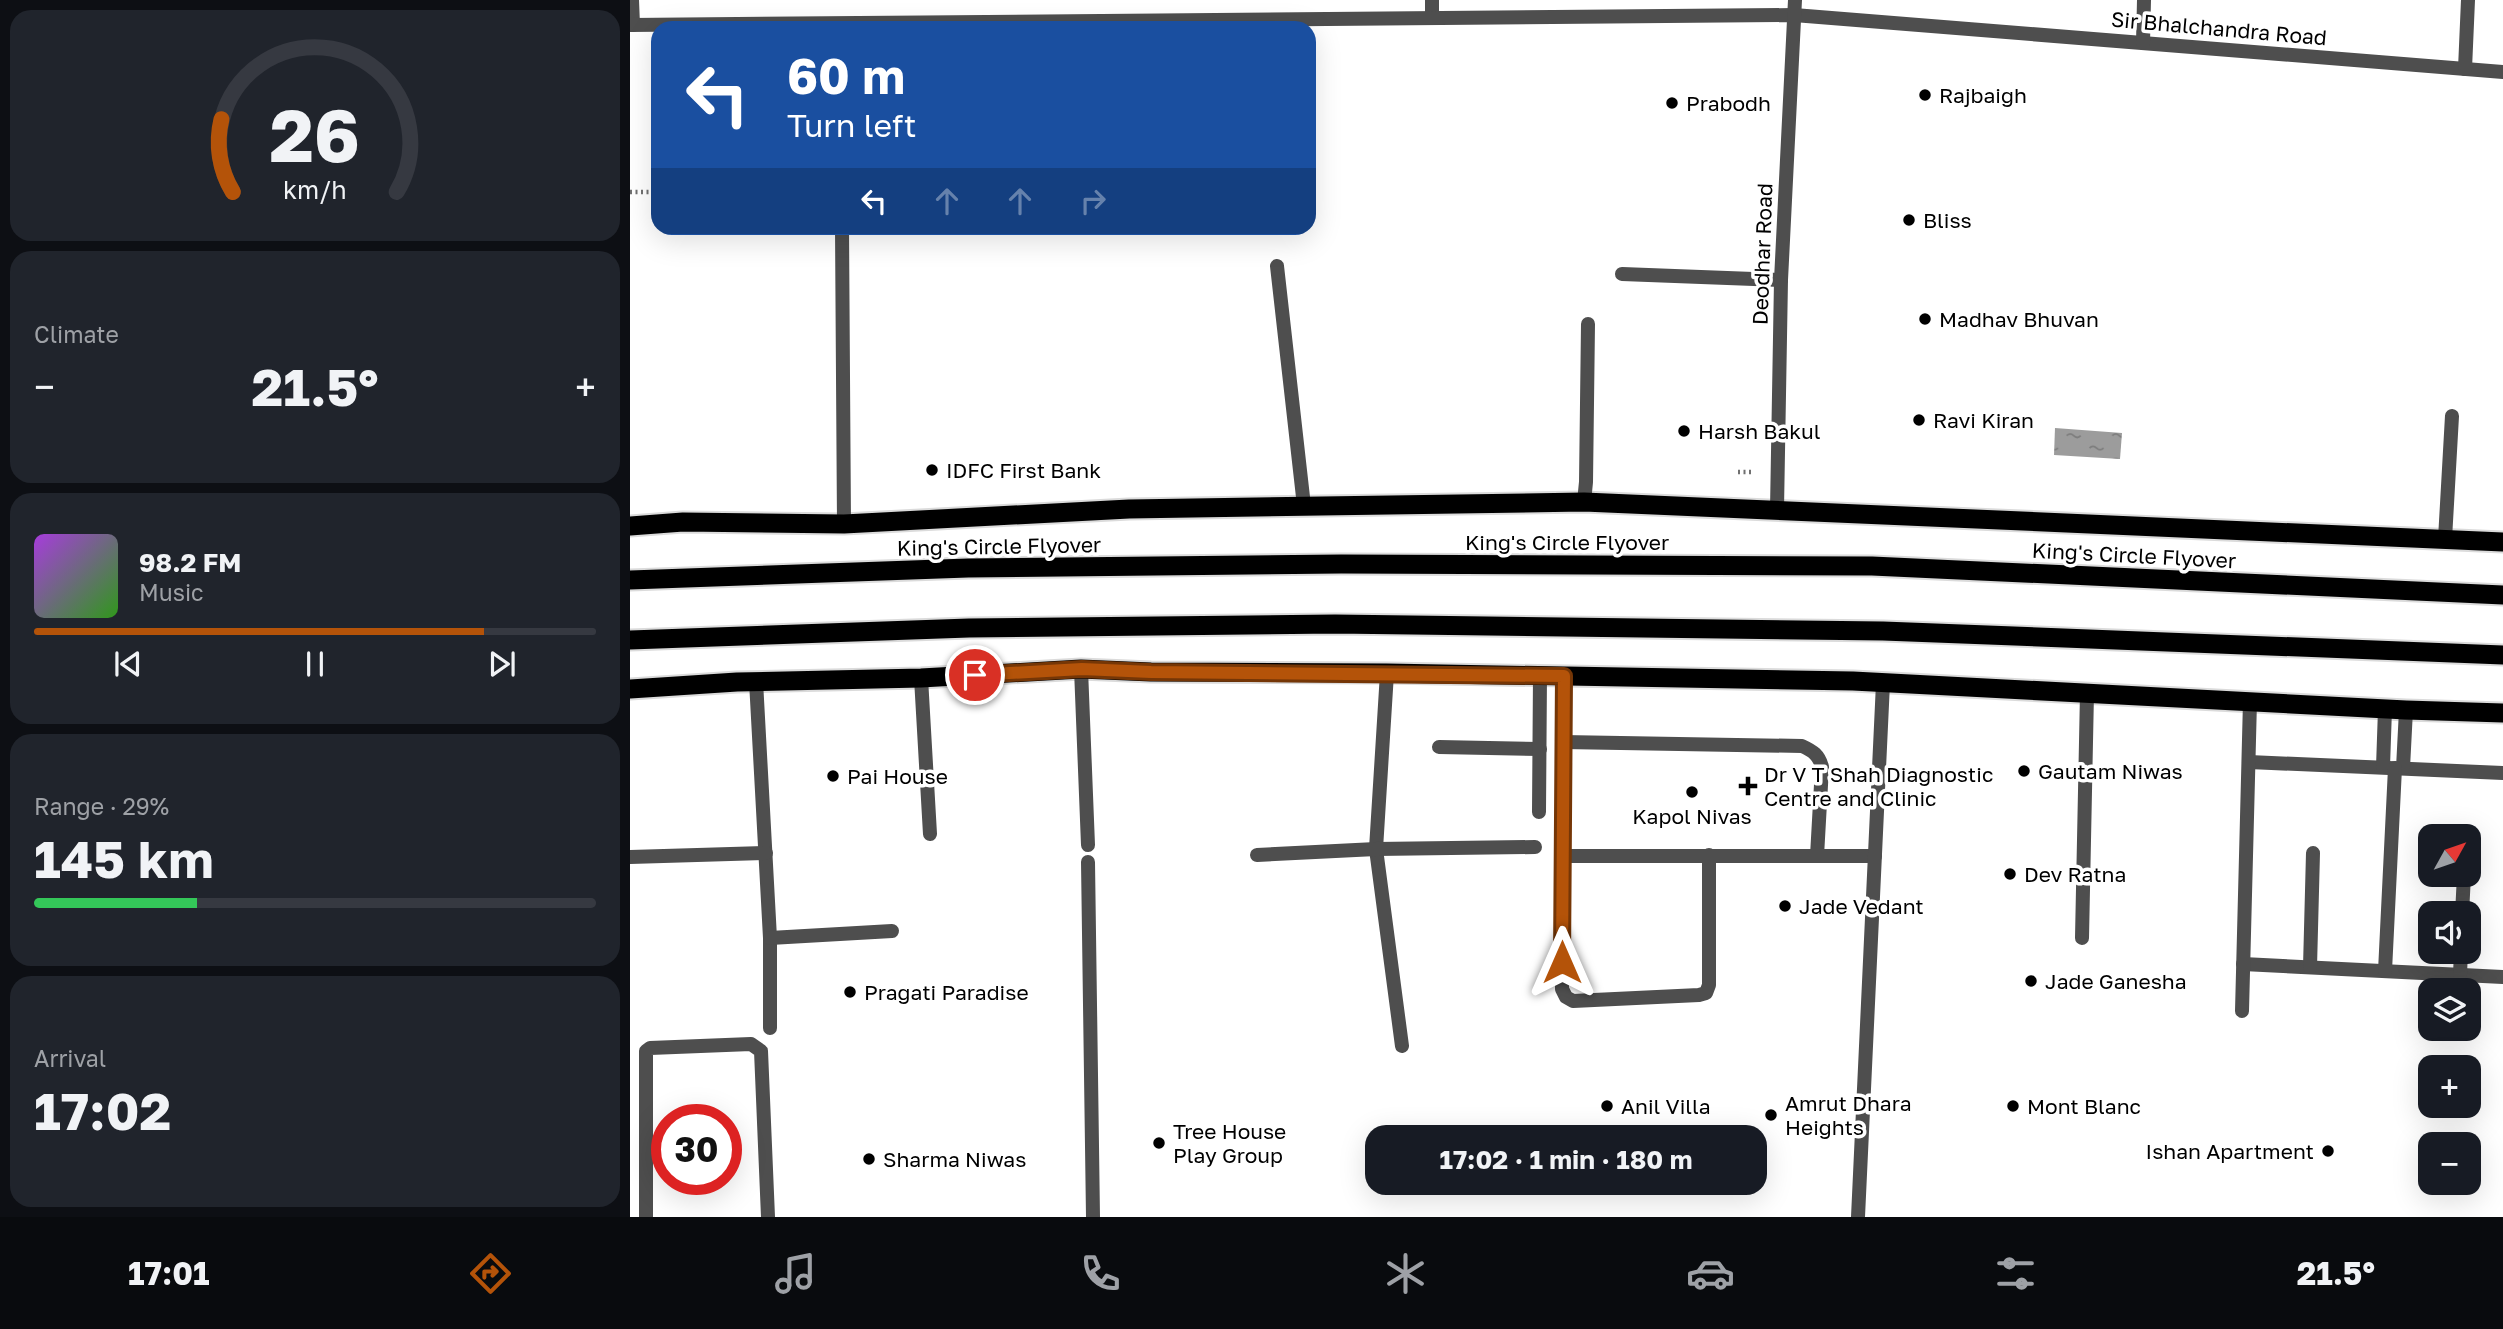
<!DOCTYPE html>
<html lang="en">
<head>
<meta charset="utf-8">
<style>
	:root { --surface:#171b24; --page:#20242c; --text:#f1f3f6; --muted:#9ea1a6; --line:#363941; --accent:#b45309 }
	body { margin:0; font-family:"Golos Text",sans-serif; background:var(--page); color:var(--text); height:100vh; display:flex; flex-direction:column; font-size:26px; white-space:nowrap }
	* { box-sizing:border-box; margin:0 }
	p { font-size:23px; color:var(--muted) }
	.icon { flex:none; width:38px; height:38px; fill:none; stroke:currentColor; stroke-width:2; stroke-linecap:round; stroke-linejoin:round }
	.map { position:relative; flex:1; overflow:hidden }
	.side { display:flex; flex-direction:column; gap:10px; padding:10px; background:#0d0f14; width:630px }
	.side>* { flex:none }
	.guide { position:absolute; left:21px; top:21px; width:665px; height:214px; border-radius:21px; box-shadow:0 7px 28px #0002; background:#1a4fa0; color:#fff; overflow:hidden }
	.needle { width:46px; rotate:50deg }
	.fabs { position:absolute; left:1788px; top:824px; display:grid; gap:14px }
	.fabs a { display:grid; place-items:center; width:63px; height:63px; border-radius:14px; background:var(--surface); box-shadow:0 7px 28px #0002; font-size:35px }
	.speed { position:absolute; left:21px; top:1104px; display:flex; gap:14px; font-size:35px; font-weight:700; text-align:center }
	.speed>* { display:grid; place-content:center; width:91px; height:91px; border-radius:50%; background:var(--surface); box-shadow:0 7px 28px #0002; line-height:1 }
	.speed .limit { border:10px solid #d22; background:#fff; color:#111 }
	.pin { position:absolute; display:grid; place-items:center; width:60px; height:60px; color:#fff; margin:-30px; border:4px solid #fff; border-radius:50%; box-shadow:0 2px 7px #0007 }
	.me { position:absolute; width:77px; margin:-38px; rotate:0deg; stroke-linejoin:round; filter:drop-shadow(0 0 5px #0008) }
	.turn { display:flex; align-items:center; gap:24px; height:147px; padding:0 21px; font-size:32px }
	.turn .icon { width:91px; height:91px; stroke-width:2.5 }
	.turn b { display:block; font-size:49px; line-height:60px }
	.lanes { display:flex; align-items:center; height:66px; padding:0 21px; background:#0003; justify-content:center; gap:35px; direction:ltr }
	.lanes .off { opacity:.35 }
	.big { font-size:52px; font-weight:700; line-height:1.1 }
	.side .tile { flex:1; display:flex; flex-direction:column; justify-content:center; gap:10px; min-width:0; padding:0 24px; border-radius:21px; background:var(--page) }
	.side .dial { align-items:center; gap:0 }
	.dial svg { height:182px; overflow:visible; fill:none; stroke:var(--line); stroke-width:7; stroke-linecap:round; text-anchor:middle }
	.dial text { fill:var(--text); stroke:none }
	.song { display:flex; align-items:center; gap:21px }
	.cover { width:84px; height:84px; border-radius:10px; background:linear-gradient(135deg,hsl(280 70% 55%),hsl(110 70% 35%)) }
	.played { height:7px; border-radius:4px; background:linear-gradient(90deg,var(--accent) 80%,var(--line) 80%) }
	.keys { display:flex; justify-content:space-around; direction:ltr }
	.heat { display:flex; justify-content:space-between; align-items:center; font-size:38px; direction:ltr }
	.charge { height:10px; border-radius:5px; background:linear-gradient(90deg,#34c759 29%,var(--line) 0) }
	.trip { position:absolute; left:735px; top:1125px; width:402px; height:70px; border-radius:21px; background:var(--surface); box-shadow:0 7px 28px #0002; font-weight:700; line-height:70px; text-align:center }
	.menu { display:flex; height:112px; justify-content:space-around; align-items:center; background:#090b0e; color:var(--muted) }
	.menu .icon { width:49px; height:49px }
	.menu .selected { color:var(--accent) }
	.menu b { font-size:32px; color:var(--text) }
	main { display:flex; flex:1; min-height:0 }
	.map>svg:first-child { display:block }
</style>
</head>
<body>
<main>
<section class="side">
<div class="tile dial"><svg viewBox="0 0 100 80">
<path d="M14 69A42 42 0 1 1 86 69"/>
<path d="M14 69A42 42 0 0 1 9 37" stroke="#b45309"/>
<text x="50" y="56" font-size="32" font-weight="700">26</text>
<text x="50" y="72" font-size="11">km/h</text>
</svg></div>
<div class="tile"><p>Climate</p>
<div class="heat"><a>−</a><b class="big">21.5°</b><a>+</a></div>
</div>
<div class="tile">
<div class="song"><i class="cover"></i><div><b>98.2 FM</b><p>Music</p></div></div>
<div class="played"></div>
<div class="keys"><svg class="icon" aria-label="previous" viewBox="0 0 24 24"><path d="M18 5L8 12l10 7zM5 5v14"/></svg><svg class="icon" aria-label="pause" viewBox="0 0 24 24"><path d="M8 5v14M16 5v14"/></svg><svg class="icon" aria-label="next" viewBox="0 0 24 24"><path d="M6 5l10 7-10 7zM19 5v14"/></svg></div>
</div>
<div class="tile"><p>Range · 29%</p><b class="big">145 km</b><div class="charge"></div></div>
<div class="tile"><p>Arrival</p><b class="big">17:02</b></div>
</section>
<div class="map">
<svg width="1873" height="1217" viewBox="0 0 1873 1217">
	<defs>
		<pattern id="water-ripples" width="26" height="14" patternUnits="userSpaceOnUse" patternTransform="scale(1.75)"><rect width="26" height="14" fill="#9c9c9c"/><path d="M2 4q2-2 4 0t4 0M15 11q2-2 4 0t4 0" fill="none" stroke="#7d7d7d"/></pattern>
	</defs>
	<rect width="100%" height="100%" fill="#fff"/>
	<path fill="url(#water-ripples)" d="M1425 428 1492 433 1490 459 1424 455Z"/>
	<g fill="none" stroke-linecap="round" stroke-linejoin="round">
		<defs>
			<g id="trunk">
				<path d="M0 526 53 522 214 524 499 509 954 502 1873 542"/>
				<path d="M0 580 338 568 711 564 1242 566 1873 595"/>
				<path d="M0 640 339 628 705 624 1253 631 1873 655"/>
				<path d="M0 689 107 682 291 678 451 669 521 672 757 673 1223 681 1776 710 1873 713"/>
			</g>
		</defs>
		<use href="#trunk" stroke="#dbdbdb" stroke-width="23"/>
		<g stroke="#707070" stroke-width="4.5" stroke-dasharray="2 3.5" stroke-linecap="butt">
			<path d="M0 192H28"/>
			<path d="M1108 472H1124"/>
		</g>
		<g stroke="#4e4e4e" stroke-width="14">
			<path d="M212 228 214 524"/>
			<path d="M992 274 1151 280"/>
			<path d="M954 502 956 482 958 324"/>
			<path d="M1815 539 1822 416"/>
			<path d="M451 669 458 845"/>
			<path d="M291 678 300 834"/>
		</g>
		<g stroke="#4e4e4e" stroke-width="14">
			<path d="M2 0 3 25"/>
			<path d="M802 18V0"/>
			<path d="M0 25 1164 15 1873 72"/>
			<path d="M1513 43 1514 0"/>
			<path d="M1835 69 1838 0"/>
			<path d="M647 266 674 506"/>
			<path d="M1147 509 1151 280 1165 0"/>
			<path d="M757 673 746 849 772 1046"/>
			<path d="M934 676 932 989 936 997 943 1001 1069 995 1076 993 1079 985V855"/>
			<path d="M126 681 140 938V1028"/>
			<path d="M933 742 1172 746C1183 751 1189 755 1192 767L1187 856"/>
			<path d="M809 747 910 749"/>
			<path d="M1619 762 1873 773"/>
			<path d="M1753 767 1755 709"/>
			<path d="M1773 768 1776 710"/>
			<path d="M909 812 910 675"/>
			<path d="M627 855 746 849 905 847"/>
			<path d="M932 856H1245"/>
			<path d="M0 857 136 853"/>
			<path d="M458 862 463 1217"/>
			<path d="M1832 914 1834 875"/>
			<path d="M140 938 262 931"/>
			<path d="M1452 938 1457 693"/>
			<path d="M1613 964 1873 977"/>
			<path d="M1680 967 1683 853"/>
			<path d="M1755 971 1765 768"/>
			<path d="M1830 974 1831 952"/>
			<path d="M1612 1011 1620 701"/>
			<path d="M16 1217V1051L20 1048 121 1044 131 1051 138 1217"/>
			<path d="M1228 1217 1253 683"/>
		</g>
		<use href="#trunk" stroke="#000" stroke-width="19"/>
	</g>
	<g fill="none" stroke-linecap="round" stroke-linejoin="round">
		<defs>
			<path id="route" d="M345 675 452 669 521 672 934 676 932 962"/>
		</defs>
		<use href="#route" stroke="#753606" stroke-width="18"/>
		<use href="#route" stroke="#b45309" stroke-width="12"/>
	</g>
	<g fill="#000" stroke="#fff" stroke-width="2.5">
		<circle cx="1295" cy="95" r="7"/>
		<circle cx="1042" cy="103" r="7"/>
		<circle cx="1279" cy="220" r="7"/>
		<circle cx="1295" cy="319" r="7"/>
		<circle cx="1289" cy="420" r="7"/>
		<circle cx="1054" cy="431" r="7"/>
		<circle cx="302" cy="470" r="7"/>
		<circle cx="1394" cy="771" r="7"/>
		<circle cx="203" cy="776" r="7"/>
		<path d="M1114.5 775.5h7v7h7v7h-7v7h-7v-7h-7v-7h7z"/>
		<circle cx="1062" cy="792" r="7"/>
		<circle cx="1380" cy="874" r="7"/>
		<circle cx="1155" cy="906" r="7"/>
		<circle cx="1401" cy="981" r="7"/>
		<circle cx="220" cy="992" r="7"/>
		<circle cx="977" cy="1106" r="7"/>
		<circle cx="1383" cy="1106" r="7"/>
		<circle cx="1141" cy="1115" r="7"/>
		<circle cx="529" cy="1143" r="7"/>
		<circle cx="1698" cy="1151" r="7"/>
		<circle cx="239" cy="1159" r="7"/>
	</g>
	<g text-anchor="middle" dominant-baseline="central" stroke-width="7" stroke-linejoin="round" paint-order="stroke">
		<g font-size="21" fill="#000" stroke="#fff">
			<text transform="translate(1589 28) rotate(5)">Sir Bhalchandra Road</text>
			<text transform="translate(1132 254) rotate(-88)">Deodhar Road</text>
			<text x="937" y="542">King's Circle Flyover</text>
			<text transform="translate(369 546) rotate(-1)">King's Circle Flyover</text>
			<text transform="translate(1504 555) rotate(3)">King's Circle Flyover</text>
		</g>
		<g font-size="21" fill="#000" stroke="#fff" text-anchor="start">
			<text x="1309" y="95">Rajbaigh</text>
			<text x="1056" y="103">Prabodh</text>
			<text x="1293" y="220">Bliss</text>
			<text x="1309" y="319">Madhav Bhuvan</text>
			<text x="1303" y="420">Ravi Kiran</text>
			<text x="1068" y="431">Harsh Bakul</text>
			<text x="316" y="470">IDFC First Bank</text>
			<text x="1408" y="771">Gautam Niwas</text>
			<text x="1134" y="774">Dr V T Shah Diagnostic<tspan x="1134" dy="24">Centre and Clinic</tspan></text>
			<text x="217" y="776">Pai House</text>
			<text x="1062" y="816" text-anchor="middle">Kapol Nivas</text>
			<text x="1394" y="874">Dev Ratna</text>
			<text x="1169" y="906">Jade Vedant</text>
			<text x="1415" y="981">Jade Ganesha</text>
			<text x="234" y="992">Pragati Paradise</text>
			<text x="1155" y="1103">Amrut Dhara<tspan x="1155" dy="24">Heights</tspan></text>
			<text x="991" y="1106">Anil Villa</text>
			<text x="1397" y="1106">Mont Blanc</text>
			<text x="543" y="1131">Tree House<tspan x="543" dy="24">Play Group</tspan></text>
			<text x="1684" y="1151" text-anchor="end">Ishan Apartment</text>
			<text x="253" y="1159">Sharma Niwas</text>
		</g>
	</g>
</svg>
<div class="fabs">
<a><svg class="needle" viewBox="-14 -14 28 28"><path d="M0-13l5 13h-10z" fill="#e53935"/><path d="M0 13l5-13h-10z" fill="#9ea1a6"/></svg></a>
<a><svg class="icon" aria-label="sound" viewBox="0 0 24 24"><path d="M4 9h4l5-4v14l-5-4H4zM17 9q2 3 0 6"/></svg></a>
<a><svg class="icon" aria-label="layers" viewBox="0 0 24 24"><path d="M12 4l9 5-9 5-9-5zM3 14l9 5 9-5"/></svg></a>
<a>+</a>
<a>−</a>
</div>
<div class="speed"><div class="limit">30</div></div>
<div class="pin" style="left:345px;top:675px;background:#d93025"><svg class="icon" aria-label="arrive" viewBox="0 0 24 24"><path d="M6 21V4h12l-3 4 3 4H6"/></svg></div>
<svg class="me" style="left:932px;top:962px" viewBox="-20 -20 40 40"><path d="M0-17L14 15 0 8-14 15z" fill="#b45309" stroke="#fff" stroke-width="4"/></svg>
<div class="trip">17:02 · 1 min · 180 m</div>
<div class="guide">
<div class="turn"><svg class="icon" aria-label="left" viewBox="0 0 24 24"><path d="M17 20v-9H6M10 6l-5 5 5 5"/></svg><div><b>60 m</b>Turn left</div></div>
<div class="lanes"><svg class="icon" aria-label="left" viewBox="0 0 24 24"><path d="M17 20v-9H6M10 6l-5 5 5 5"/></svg><svg class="icon off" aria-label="ahead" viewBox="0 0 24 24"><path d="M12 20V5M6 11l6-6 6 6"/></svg><svg class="icon off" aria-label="ahead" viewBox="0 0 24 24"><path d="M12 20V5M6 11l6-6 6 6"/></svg><svg class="icon off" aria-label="right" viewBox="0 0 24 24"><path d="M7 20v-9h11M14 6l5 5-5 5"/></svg></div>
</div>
</div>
</main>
<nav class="menu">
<b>17:01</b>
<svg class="icon selected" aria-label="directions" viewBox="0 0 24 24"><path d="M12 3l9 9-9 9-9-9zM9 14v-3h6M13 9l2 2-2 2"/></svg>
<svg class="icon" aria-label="music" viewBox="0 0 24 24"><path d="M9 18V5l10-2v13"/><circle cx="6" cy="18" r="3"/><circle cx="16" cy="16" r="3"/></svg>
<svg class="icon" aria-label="phone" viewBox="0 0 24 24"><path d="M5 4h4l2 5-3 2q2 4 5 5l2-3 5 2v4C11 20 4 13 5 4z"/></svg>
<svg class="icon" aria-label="climate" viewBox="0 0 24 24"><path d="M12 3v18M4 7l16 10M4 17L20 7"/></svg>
<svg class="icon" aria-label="car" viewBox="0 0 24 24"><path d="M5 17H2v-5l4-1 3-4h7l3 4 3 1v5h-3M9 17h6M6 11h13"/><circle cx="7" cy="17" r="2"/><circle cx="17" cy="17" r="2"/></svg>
<svg class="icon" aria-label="filters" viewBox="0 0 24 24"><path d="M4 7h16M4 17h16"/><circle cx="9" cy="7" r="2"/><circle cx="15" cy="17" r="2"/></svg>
<b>21.5°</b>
</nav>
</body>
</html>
